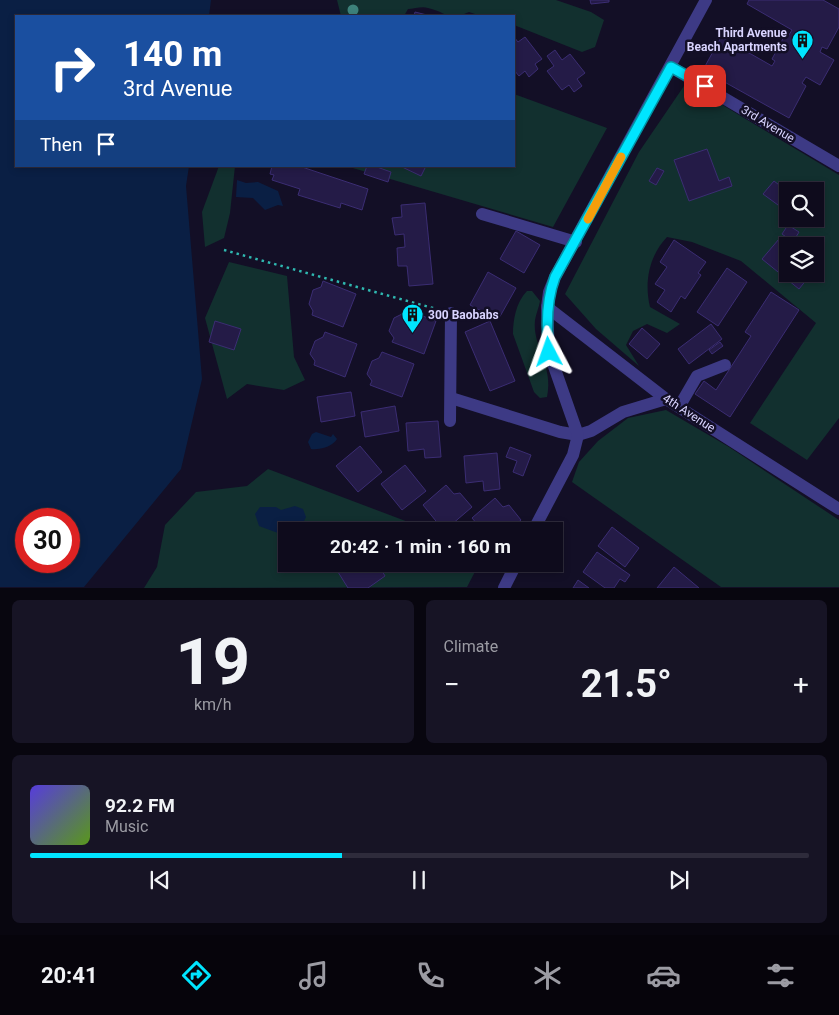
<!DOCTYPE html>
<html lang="en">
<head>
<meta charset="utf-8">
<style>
	:root { --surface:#0e0b1c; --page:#171425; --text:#f1f3f6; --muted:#9b9ba3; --line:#2e2b3b; --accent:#00e5ff }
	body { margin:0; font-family:Roboto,sans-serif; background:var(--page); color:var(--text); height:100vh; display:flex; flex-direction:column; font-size:19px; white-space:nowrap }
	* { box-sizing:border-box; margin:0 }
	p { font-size:16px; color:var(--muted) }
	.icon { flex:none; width:28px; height:28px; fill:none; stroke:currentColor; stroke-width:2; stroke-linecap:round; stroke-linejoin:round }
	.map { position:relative; height:588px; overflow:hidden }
	.drawer { display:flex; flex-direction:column; gap:12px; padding:12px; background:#08060f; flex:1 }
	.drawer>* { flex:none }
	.top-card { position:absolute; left:15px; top:15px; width:500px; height:152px; border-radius:0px; box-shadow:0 2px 8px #0003,0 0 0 1px var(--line); background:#1a4fa0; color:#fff; overflow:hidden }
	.controls { position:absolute; left:779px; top:182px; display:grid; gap:10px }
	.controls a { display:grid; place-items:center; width:45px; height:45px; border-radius:0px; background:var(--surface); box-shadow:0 2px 8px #0003,0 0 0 1px var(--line); font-size:25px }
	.speed { position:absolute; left:15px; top:508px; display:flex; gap:10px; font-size:25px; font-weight:700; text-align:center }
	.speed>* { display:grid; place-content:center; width:65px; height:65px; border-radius:50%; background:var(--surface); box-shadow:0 2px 8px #0003,0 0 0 1px var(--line); line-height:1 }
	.speed .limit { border:8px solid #d22; background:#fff; color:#111 }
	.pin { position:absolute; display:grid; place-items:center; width:42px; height:42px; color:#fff; margin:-21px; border-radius:10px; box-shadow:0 2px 8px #0006 }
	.me { position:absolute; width:55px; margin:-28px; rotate:356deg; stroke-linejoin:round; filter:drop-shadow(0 0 4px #0008) }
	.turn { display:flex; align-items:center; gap:18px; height:105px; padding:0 25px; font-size:22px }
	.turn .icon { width:65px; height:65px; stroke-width:2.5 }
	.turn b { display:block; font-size:35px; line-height:42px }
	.then { display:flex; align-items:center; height:48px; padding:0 25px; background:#0003; gap:10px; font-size:19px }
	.big { font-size:38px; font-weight:700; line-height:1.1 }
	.drawer .widget { flex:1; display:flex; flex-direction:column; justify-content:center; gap:8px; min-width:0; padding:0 18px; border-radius:8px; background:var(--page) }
	.drawer .dial { align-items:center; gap:0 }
	.dial b { font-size:65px; line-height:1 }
	.song { display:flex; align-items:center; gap:15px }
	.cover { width:60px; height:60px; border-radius:8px; background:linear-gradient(135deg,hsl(250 70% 55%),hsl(90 70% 35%)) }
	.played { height:5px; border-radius:2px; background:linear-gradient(90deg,var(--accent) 40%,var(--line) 40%) }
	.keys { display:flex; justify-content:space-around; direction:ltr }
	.heat { display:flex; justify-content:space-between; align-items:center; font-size:28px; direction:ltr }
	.drawer .tiles { flex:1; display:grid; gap:12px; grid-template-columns:1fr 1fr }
	.widget:last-child { grid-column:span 2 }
	.trip { position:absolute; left:278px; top:522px; width:285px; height:50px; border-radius:0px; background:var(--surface); box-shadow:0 2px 8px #0003,0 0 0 1px var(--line); font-weight:700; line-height:50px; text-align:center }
	.menu { display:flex; height:80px; justify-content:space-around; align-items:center; background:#06040b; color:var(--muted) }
	.menu .icon { width:35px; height:35px }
	.menu .on { color:var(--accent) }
	.menu b { font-size:22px; color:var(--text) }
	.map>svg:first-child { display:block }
</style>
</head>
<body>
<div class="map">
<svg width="839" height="588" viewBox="0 0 839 588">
	<rect width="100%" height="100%" fill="#130f26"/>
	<g fill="#12302f" fill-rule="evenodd">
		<path d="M337 0H556L591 12 604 20 595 47 582 52 514 25V16H481L469 12C447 22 447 12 428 8 422 6 414 9 408 9L404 16H341Z"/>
		<path d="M686 83 839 175V418L807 460 750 423 816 323 741 261 692 242 667 237C649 256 644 282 650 307L680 324 667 333 647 324 633 331 626 345 639 366 596 329 565 294 639 152ZM788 191H815V219H788ZM788 246H815V274H788Z"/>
		<path d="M514 94 607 128 553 227 346 166H514Z"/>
		<path d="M219 166H235L230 213 224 238 205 247 202 212Z"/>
		<path d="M229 262 287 276 294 357 305 380 284 390 247 384 227 399 205 318Z"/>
		<path d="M527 291H532L540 301C539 307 536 314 535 320 532 346 554 366 547 397L540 398 534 392 513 334C513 320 516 302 527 291Z"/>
		<path d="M666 410 729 447 839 520V587H721L572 482 579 462 598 441 628 418Z"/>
		<path d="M268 469 432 531H286V564H479L467 587 144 588 157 567 165 525 196 492 247 486Z"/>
	</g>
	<g fill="#0a1f44" fill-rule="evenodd">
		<path d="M0 0H211L209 16H16V166H189L186 186 202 379 181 469 84 587H0ZM26 519H69V561H26Z"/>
		<path d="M237 180 246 183 258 182 278 191 283 206 278 205 265 210 253 198 236 197Z"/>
		<path d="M316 432 331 437 333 434 337 439C332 447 320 450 311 449L308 442 312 434Z"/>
		<path d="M295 506 303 509 306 517C301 528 298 531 286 531V536L259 526 255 514 260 507H276L281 510Z"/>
	</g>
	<g fill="#241b47" stroke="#3b2d73">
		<path d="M590 0H609V2L591 4Z"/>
		<path d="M749 0H823L839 9V27L827 49 822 47 820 52 834 60 820 85 806 77 802 83 806 86 789 118 703 70 721 37 772 66 775 61 772 59 786 33 789 35 792 30 747 4Z"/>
		<path d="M415 12 431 16H414Z"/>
		<path d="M514 37 518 42 525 37 542 59 535 64 538 69 529 77 525 71 519 76 514 70Z"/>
		<path d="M555 50 562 60 570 54 585 73 577 79 582 86 574 92 569 85 562 90 547 71 554 66 547 56Z"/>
		<path d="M707 149 719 181 729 177 732 186 689 201 674 160Z"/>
		<path d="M272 166H299L368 189 362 210 341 203 340 208 298 195 300 189 272 180 274 175 270 174Z"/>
		<path d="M367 166H374L391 172 388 182 364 174Z"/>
		<path d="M400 166H426L421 176Z"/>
		<path d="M657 168 664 171 656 185 649 181Z"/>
		<path d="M774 181 788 192 778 205 763 194Z"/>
		<path d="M425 203 433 284 409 286 407 266H398L397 248 405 247 404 234 395 235 392 218 402 217 401 205Z"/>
		<path d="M788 225 799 232 793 242 782 234Z"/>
		<path d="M516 231 540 245 524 273 500 259Z"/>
		<path d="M779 239 788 246V274H811L799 289 762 259Z"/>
		<path d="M674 240 706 262 698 273 701 275 685 299 681 296 671 312 657 302 665 290 655 284 667 267 660 262Z"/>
		<path d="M727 268 747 282 718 326 697 312Z"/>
		<path d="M488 272 516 288 498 320 470 305Z"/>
		<path d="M323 281 356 294 343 327 312 315 313 311 309 304 313 290 321 287Z"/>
		<path d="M771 292 799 310 730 417 695 394 704 381 716 390 751 336 745 332Z"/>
		<path d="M404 309 436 321 424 354 392 342 394 338 389 331 394 318 402 314Z"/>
		<path d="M215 321 241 329 234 350 209 342Z"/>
		<path d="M490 321 515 381 490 391 465 332Z"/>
		<path d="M711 324 722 339 689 364 678 349Z"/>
		<path d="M642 328 660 344 647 359 629 344Z"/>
		<path d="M325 332 357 344 345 377 314 365 315 361 310 354 315 341 323 337Z"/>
		<path d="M720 342 723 346 712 354 709 350Z"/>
		<path d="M382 352 414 364 402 397 370 385 372 381 367 374 372 361 379 358Z"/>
		<path d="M351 392 355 416 321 422 317 397Z"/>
		<path d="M395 406 399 431 365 437 361 412Z"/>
		<path d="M438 421 441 457 425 458 424 449 408 451 406 423Z"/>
		<path d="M360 446 382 472 358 492 336 466Z"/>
		<path d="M510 447 531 455 523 476 513 472 517 461 506 457Z"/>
		<path d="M497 453 500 489 484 491 483 481 466 483 464 456Z"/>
		<path d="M405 465 426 491 402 510 381 484Z"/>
		<path d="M446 485 454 494 460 493 472 507 444 531 423 505Z"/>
		<path d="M495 498 503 507 509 505 521 520 508 531H483L472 518Z"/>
		<path d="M367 525 371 531H357Z"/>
		<path d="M612 527 639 548 625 567 598 546Z"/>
		<path d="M597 552 630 575 625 582 620 579 614 588H605L583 572Z"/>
		<path d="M333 564H378L385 576 368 588H348Z"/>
		<path d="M674 567 699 588H657Z"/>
		<path d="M578 580 589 588H573Z"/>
	</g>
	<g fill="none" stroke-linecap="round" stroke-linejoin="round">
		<path stroke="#2fb8b0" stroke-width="2.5" stroke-dasharray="2.5 4" stroke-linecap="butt" d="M224 250 440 310"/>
		<g stroke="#3d3a85" stroke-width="12">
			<path d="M671 67 839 166"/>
			<path d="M482 214 576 242"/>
			<path d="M547 307 666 399 839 509"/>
			<path d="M451 398 560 432 578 435 591 431 623 412 666 399"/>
			<path d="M679 407 697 376 725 365"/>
			<path d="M450 421 451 313"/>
			<path d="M533 531 573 455 578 435 549 352 547 307 549 292 555 277 706 0"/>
			<path d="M504 588 516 564"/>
		</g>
	</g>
	<circle fill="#3d827b" cx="353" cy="10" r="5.5"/>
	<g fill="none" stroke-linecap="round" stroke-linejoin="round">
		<defs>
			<path id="route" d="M549 352C546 326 546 301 555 277L671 67 705 86"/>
		</defs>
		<use href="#route" stroke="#0095a6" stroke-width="12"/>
		<use href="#route" stroke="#00e5ff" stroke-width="9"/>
		<path stroke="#f59e0b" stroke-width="9" d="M588 219 621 157"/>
	</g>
	<defs>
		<symbol id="building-pin" viewBox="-11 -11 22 30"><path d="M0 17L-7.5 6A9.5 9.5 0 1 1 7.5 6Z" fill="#00e5ff" stroke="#130f26"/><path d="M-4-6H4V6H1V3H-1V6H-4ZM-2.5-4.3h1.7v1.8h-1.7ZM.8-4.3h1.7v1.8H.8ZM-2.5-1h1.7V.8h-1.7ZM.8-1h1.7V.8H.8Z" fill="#111"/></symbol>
	</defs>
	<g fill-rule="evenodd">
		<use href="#building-pin" x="790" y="28" width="25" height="34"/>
		<use href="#building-pin" x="400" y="302" width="25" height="34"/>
	</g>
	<g text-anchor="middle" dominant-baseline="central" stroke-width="5" stroke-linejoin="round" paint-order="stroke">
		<g font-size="12" font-weight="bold" fill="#d9d4ff" stroke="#130f26" text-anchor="end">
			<text x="787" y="33">Third Avenue<tspan x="787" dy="14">Beach Apartments</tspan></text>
			<text x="428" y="315" text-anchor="start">300 Baobabs</text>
		</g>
		<g font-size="12" fill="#d9d4ff" stroke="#130f26">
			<text transform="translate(768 124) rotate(31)">3rd Avenue</text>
			<text transform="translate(689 413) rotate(33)">4th Avenue</text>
		</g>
	</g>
</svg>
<div class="controls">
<a><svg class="icon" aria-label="search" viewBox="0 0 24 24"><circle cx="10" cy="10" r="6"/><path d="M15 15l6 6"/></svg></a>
<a><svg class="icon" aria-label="layers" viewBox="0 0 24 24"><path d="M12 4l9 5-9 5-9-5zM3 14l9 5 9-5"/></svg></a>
</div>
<div class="speed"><div class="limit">30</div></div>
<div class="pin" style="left:705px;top:86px;background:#d93025"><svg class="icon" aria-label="arrive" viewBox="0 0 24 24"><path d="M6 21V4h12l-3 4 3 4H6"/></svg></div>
<svg class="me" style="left:549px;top:352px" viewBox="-20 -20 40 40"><path d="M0-17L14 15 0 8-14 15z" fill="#00e5ff" stroke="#fff" stroke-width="4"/></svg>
<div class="trip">20:42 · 1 min · 160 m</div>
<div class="top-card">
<div class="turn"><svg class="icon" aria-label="right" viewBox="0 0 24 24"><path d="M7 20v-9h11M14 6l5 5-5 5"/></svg><div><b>140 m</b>3rd Avenue</div></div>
<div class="then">Then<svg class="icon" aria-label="arrive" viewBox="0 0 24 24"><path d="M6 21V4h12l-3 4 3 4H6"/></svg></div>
</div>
</div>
<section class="drawer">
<div class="tiles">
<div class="widget dial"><b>19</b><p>km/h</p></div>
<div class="widget"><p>Climate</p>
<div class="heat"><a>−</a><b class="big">21.5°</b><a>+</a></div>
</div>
<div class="widget">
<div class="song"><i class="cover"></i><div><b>92.2 FM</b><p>Music</p></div></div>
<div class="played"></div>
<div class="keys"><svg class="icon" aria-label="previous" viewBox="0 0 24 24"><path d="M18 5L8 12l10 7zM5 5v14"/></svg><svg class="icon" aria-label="pause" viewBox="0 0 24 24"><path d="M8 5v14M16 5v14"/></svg><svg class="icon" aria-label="next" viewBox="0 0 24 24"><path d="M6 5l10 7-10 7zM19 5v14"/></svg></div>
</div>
</div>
</section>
<nav class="menu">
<b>20:41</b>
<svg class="icon on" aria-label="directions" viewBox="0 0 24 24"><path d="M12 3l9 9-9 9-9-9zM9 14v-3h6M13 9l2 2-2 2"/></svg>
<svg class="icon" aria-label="music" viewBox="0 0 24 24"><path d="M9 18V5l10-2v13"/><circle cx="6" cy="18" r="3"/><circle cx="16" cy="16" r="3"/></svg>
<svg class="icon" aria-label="phone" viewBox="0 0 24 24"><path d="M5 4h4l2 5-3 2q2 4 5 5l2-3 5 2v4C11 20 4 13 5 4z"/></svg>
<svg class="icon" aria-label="climate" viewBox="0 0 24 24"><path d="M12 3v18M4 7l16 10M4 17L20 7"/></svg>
<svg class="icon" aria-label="car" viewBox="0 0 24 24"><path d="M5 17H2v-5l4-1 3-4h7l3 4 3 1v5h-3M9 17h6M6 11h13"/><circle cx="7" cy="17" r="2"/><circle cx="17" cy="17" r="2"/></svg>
<svg class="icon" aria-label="filters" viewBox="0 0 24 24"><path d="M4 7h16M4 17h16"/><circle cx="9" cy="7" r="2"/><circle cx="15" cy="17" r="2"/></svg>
</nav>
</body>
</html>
